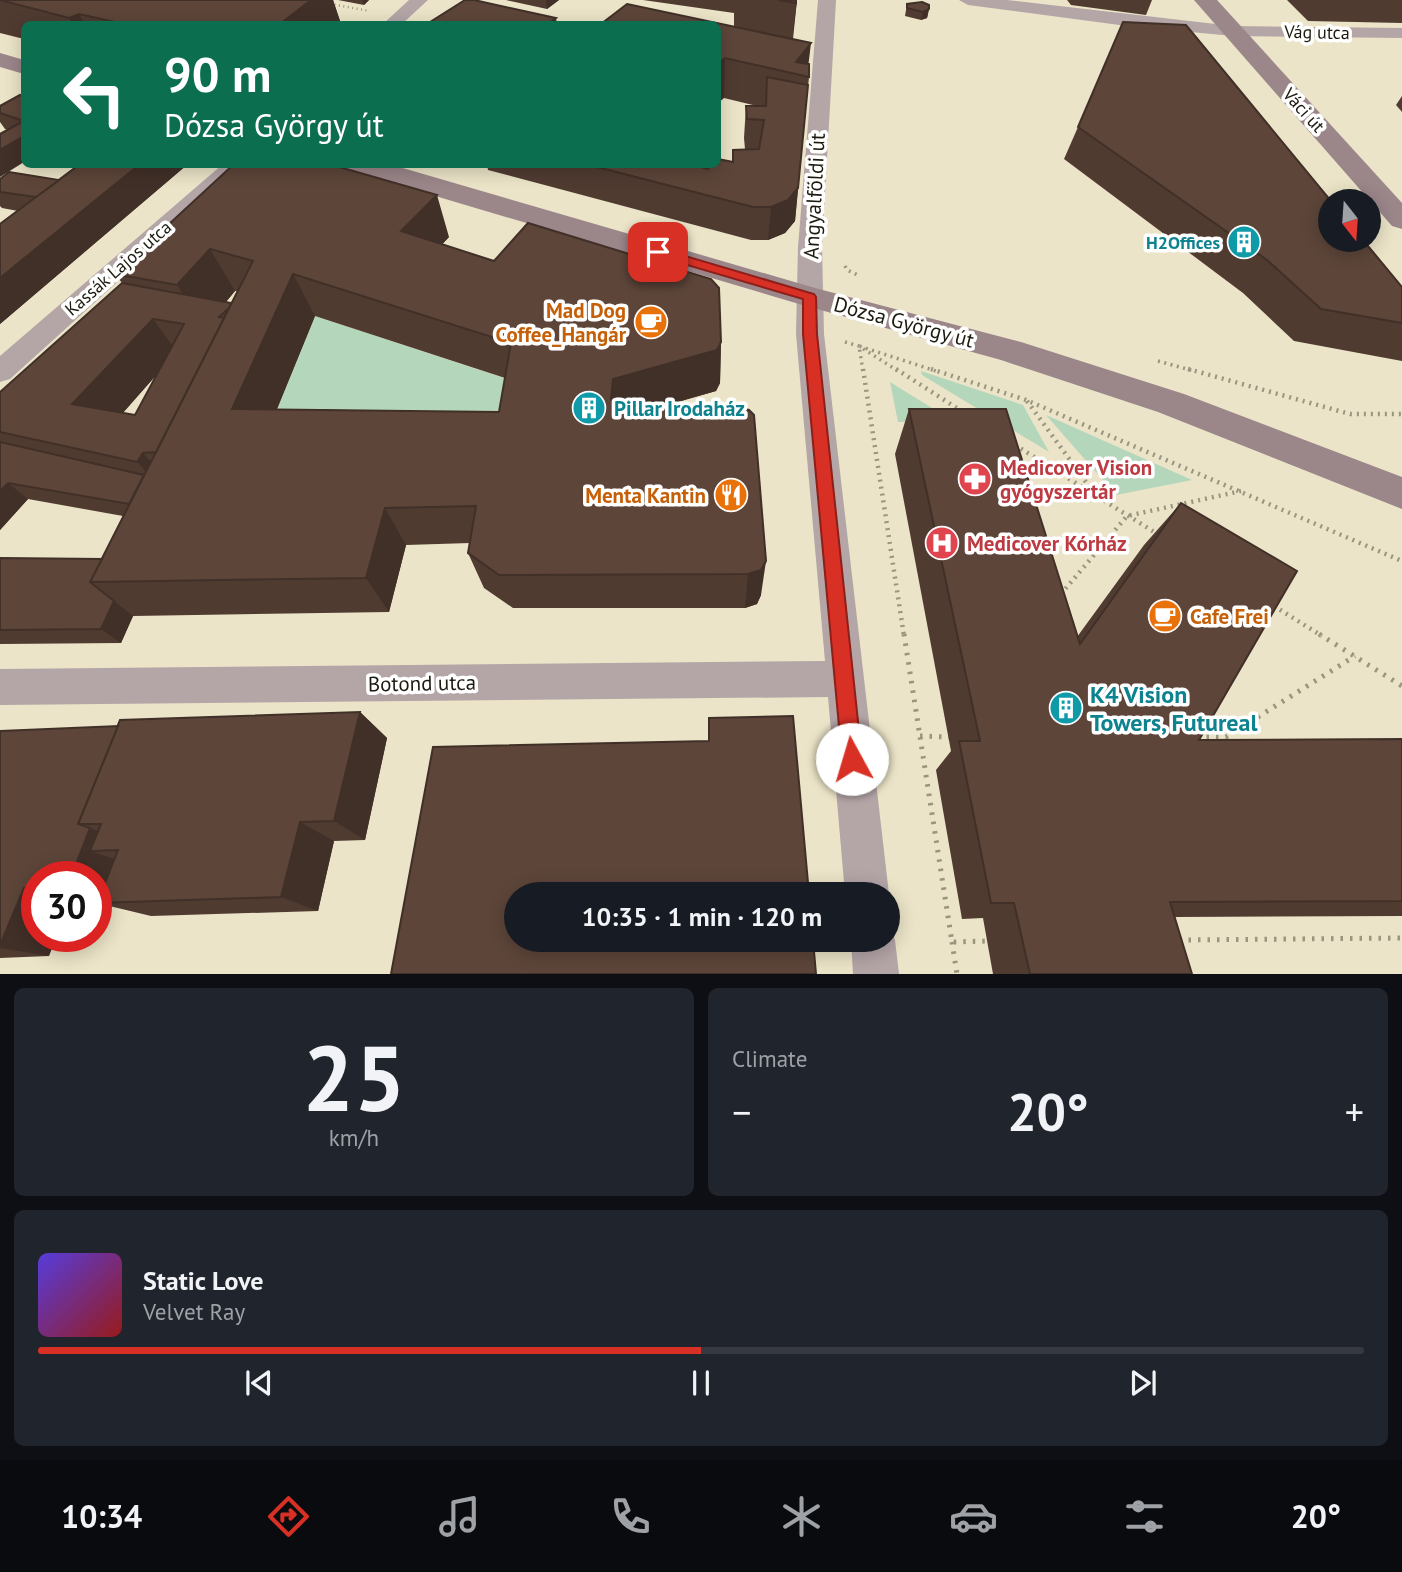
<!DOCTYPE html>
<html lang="en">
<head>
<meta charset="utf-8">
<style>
	:root { --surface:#171b24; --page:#20242c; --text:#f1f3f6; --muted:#9ea1a6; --line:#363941; --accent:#d93025 }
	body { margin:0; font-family:"PT Sans",sans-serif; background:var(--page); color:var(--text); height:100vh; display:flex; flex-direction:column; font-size:26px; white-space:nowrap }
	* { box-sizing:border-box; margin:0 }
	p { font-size:23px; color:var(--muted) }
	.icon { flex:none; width:38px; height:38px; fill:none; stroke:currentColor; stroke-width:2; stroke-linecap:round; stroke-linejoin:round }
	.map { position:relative; height:974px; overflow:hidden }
	.details { display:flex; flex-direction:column; gap:14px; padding:14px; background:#0d0f14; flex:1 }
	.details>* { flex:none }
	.banner { position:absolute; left:21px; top:21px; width:700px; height:147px; border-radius:10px; box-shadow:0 4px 18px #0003; background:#0b6e4f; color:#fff; overflow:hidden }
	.needle { width:46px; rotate:163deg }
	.fabs { position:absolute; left:1318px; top:189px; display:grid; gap:14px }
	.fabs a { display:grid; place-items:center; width:63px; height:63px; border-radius:50%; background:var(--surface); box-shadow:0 4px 18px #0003; font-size:35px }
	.speed { position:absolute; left:21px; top:861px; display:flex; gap:14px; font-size:35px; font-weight:700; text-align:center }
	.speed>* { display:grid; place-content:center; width:91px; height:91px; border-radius:50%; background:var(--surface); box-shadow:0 4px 18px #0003; line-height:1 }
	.speed .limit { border:10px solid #d22; background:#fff; color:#111 }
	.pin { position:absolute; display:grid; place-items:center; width:60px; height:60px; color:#fff; margin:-30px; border-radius:14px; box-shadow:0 4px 10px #0006 }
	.me { position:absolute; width:77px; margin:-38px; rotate:354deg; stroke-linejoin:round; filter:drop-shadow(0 0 5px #0008) }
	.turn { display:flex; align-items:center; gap:24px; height:147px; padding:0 28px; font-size:32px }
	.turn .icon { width:91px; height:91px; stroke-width:2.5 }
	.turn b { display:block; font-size:49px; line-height:60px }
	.big { font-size:52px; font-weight:700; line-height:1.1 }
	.details .card { flex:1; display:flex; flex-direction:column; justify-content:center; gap:10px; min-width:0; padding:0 24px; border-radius:10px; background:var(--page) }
	.details .dial { align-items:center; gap:0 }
	.dial b { font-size:91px; line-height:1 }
	.song { display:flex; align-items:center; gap:21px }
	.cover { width:84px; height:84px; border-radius:10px; background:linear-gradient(135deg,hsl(250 70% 55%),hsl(0 70% 35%)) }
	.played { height:7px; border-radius:4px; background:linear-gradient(90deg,var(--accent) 50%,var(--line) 50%) }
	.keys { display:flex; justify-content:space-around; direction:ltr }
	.heat { display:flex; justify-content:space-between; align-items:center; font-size:38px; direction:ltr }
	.details .tiles { flex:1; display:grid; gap:14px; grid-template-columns:1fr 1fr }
	.card:last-child { grid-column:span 2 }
	.trip { position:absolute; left:504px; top:882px; width:396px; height:70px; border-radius:35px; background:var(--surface); box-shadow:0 4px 18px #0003; font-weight:700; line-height:70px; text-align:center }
	.menu { display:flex; height:112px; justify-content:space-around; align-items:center; background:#090b0e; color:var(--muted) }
	.menu .icon { width:49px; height:49px }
	.menu .on { color:var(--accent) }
	.menu b { font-size:32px; color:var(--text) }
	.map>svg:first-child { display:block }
</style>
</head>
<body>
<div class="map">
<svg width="1402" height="974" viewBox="0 0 1402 974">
	<rect width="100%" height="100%" fill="#ebe4c8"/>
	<g fill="#b4d6bb">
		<path d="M315 316 522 384 512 452 261 448Z"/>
		<path d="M921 371 1023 405 1049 452 922 375Z"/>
		<path d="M890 382 953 421 898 422Z"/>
		<path d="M1046 415 1192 480 1116 495Z"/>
	</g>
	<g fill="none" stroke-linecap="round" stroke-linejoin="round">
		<path stroke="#9a957f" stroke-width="2.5" stroke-dasharray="1 3.5" stroke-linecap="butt" d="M330 4 370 11"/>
		<g stroke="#9a957f" stroke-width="3.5" stroke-dasharray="2 4.5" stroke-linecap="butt">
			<path d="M845 266 847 270 860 276"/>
			<path d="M845 342 859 346 898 371"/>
			<path d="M1158 361 1194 371"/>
			<path d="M863 371 859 346 936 371"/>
		</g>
		<g stroke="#9a957f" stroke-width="4.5" stroke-dasharray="2 5" stroke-linecap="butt">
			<path d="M863 369 904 636"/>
			<path d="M896 369 963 412"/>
			<path d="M931 369 1026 400 1402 561"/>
			<path d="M1188 369 1350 414H1402"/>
			<path d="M1027 401 1094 493"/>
			<path d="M1015 445 1159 535"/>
			<path d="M1061 594 1127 516 1241 491"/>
			<path d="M1274 606 1322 636"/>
		</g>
		<g stroke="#9a957f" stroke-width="5" stroke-dasharray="2.5 7" stroke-linecap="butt">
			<path d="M904 634 952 942 987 941"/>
			<path d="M1319 634 1402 686"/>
			<path d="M920 736 949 737"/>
			<path d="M1197 737H1226L1355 656"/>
			<path d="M1179 940 1402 938"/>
			<path d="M952 942 957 974"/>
		</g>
		<g fill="#b4a5a7" fill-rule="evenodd">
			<path d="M409 0H428L402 24H383Z"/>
			<path d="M818 0H836L822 247 824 334 889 894 887 898V894H845L828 697 0 705V669L825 661 796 334 798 247Z"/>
			<path d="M959 0H1007L1233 26 1402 28V38L1233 36 1127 26 968 5Z"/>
			<path d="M223 164H248L10 379 0 382V356Z"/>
			<path d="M887 924 895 940 899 974H853L851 940H887Z"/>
		</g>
		<g fill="#9b868a" fill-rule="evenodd">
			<path d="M1194 0H1217L1402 203V229L1392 226Z"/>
			<path d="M0 53 24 60V74L0 67Z"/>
			<path d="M345 164H389L815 288 1021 342 1184 394 1402 477V509L1158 412 1001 360 799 304 348 170Z"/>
		</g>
	</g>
	<g fill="#503b31" fill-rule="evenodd">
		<path d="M0 0H333L341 24H24V39L0 33Z"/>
		<path d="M338 0H369L364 5Z"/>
		<path d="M506 0H559L547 9Z"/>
		<path d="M643 0H797L793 39 809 64V77L795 221 785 233 768 240H751L488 170 487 164H691L708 169 732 162 745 149 744 138 746 106H757L724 98 718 24 734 27V13Z"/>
		<path d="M1067 0H1152L1146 15 1071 5Z"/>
		<path d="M1287 0H1402V23L1308 21Z"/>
		<path d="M907 4 929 9 927 18 921 20 905 16Z"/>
		<path d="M1402 96V112L1396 105Z"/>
		<path d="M24 97V162L8 130 5 129 0 122V106Z"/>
		<path d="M1078 127 1402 287V361L1294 341 1243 293 1064 159Z"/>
		<path d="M188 164 0 324V224L18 211 2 208 0 206V179L59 180Z"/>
		<path d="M234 164 449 237 442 244 721 342 720 383 716 391 652 409 761 595 757 604 745 608H513L484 588 468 553 470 543 406 545 389 612 133 616 121 643 0 644V558L102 559 123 516 28 499 0 530V392L122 283 115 274ZM235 291H237L231 303 226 302ZM315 316 505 378 499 412 277 409ZM157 374 135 415 123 413Z"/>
		<path d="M909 409 1077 637 1144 545 1181 503 1199 740 1402 739V916L1175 917 1192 974H993L983 918 962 919 936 770 951 751 895 454Z"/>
		<path d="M360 712 387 738 365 840 334 841 318 911 151 916 97 903 99 898H96V877H37V936L49 956 0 958V731L118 726Z"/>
	</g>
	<g fill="#413028">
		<path d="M311 0H333L341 24H280Z"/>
		<path d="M362 0H369L364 5Z"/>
		<path d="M546 0H559L547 9Z"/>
		<path d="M796 0H797L792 42 796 3Z"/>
		<path d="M929 9 927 18 921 20 923 12Z"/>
		<path d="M79 14 85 24H73L69 18Z"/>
		<path d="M556 18 557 24H548Z"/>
		<path d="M811 43 807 76 796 62Z"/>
		<path d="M725 58 724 98 718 103V64Z"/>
		<path d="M0 136H24V162L0 177Z"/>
		<path d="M140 164H188L0 324V278Z"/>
		<path d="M798 188 795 221 785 233 768 240 771 207Z"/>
		<path d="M437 195 449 237 416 273 401 231Z"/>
		<path d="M210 249 235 291 205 327 177 285Z"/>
		<path d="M293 274 315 316 261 448 232 409Z"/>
		<path d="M153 319 177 352 102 436 72 404Z"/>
		<path d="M721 342 720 383 716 391 619 419 611 399 613 379Z"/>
		<path d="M143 453 184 498 164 491 137 462Z"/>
		<path d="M8 483 28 499 0 530V491Z"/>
		<path d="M385 508 406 545 389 612 366 578Z"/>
		<path d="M766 561 761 595 757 604 745 608 748 574Z"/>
		<path d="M114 601 133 616 121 643 101 629Z"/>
		<path d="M360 712 387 738 365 840 334 821Z"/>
		<path d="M300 822 334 841 318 911 281 897Z"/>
		<path d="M90 828 131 844 118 850 90 851 124 862 111 897 96 893V877H71Z"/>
		<path d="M24 888 37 891V936H57L49 956 0 948V945Z"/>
	</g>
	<g fill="#5d4539" stroke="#413028" stroke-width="2" fill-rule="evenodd">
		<path d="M0 0H311L280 24H124L79 14 69 18Z"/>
		<path d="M465 0H474L556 18 548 24H427Z"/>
		<path d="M778 0H796V3Z"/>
		<path d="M922 2 929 5V9L923 12 907 8V4Z"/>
		<path d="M627 4 811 43 796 62 809 64V77L725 58 718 64V24H601Z"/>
		<path d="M1123 22 1186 25 1331 201H1330V240H1363L1402 287V323L1321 309 1267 260 1078 127Z"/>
		<path d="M767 77 808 85 798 188 788 200 771 207H753L585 164H691L708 169 711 164H718V159L733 162V150L759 149 764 120 747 119 746 106H766Z"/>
		<path d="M20 95 24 97V136L0 150V134L24 121 0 113V106Z"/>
		<path d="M80 164H140L0 278V224Z"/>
		<path d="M234 164H329L437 195 401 231 494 261 528 223 711 279 719 288 721 342 717 350 613 379 611 399 617 410 739 407 749 410 754 415 766 561 761 570 748 574 499 575 468 553 476 506 385 508 366 578 90 582 253 261 210 249 177 285 115 274ZM293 274 511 343 499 412 232 409Z"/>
		<path d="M9 172 59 180 36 197 0 192V179Z"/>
		<path d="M122 283 231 303 229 308 219 317 224 318 156 452 143 453 137 462 0 432V392ZM153 319 184 324 135 415 72 404Z"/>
		<path d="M909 409H1006L1080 644 1181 503 1297 571 1199 740 1402 739V901L1170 902 1192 974H1030L1014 903H991L959 741H980Z"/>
		<path d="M0 442 144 475 129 504 8 483 0 491Z"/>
		<path d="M0 558 102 559 90 582 114 601 101 629 0 630Z"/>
		<path d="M360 712 334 821 300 822 281 897 97 903 118 850 90 851 101 824H78L120 720Z"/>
		<path d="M793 716 809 894H516V940H813L816 974H391L433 747 709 741V718Z"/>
		<path d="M118 726 78 824 90 828 71 877H37V887L24 888 0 945V731Z"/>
	</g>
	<path fill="#d93025" stroke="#8d1f18" stroke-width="2" d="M658 248 814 294 816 297 817 334 862 759 859 766 852 769 845 766 842 759 803 334V299L653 255V250Z"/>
	<defs>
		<symbol id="building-disc" viewBox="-11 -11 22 22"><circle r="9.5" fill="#0f9aa8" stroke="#fff"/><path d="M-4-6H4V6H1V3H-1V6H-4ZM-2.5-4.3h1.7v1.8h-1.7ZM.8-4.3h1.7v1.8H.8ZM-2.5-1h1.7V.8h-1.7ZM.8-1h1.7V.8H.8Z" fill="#fff"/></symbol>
		<symbol id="cafe-disc" viewBox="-11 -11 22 22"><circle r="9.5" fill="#e8710a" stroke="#fff"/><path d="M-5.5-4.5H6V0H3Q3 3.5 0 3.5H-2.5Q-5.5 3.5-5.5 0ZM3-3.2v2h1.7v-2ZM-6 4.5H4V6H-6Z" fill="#fff"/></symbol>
		<symbol id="pharmacy-disc" viewBox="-11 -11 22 22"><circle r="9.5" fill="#e0444e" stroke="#fff"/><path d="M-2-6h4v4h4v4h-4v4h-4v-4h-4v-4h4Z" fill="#fff"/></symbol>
		<symbol id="restaurant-disc" viewBox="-11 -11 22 22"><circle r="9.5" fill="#e8710a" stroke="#fff"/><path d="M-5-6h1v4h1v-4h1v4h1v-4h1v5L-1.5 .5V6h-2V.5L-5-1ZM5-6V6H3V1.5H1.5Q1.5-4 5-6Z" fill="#fff"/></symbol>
		<symbol id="hospital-disc" viewBox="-11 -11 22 22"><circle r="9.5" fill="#e0444e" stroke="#fff"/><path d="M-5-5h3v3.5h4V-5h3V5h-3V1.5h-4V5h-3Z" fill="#fff"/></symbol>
	</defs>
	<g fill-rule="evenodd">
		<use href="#building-disc" x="1225" y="223" width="38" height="38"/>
		<use href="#cafe-disc" x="632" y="303" width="38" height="38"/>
		<use href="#building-disc" x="570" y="389" width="38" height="38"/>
		<use href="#pharmacy-disc" x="956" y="460" width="38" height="38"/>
		<use href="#restaurant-disc" x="712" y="476" width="38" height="38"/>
		<use href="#hospital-disc" x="923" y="524" width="38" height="38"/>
		<use href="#cafe-disc" x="1146" y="597" width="38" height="38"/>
		<use href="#building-disc" x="1047" y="689" width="38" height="38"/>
	</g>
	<g text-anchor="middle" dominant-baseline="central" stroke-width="7" stroke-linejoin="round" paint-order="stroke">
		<g font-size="18" fill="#1d1b10" stroke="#fff">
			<text transform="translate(1317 32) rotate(1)">Vág utca</text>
			<text transform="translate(1304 110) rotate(48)">Váci út</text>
			<text transform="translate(118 268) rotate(-41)">Kassák Lajos utca</text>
		</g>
		<g font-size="18" font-weight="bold" fill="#0d838f" stroke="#fff" text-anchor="end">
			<text x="1220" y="242">H2Offices</text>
		</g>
		<g font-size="21" fill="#1d1b10" stroke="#fff">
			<text transform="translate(814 196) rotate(-87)">Angyalföldi út</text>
			<text transform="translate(904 322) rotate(15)">Dózsa György út</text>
			<text transform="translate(422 683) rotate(-1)">Botond utca</text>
		</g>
		<g font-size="21" font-weight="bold" fill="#c56008" stroke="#fff" text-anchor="end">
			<text x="626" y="310">Mad Dog<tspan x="626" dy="24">Coffee_Hangár</tspan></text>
			<text x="706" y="495">Menta Kantin</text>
			<text x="1190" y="616" text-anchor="start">Cafe Frei</text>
		</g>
		<g font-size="21" font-weight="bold" fill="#0d838f" stroke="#fff" text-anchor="start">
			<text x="614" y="408">Pillar Irodaház</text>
		</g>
		<g font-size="21" font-weight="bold" fill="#be3a42" stroke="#fff" text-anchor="start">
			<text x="1000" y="467">Medicover Vision<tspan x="1000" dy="24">gyógyszertár</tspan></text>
			<text x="967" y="543">Medicover Kórház</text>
		</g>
		<g font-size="24" font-weight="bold" fill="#0d838f" stroke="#fff" text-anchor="start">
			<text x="1090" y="694">K4 Vision<tspan x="1090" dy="28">Towers, Futureal</tspan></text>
		</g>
	</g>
</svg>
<div class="fabs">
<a><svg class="needle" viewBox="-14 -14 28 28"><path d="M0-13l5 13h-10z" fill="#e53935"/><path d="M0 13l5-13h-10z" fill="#9ea1a6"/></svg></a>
</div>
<div class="speed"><div class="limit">30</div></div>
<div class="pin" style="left:658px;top:252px;background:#d93025"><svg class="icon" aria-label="arrive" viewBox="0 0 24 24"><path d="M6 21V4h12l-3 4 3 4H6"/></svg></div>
<svg class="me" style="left:852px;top:759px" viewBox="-20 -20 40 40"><circle r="19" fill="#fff"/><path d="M0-13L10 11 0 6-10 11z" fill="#d93025"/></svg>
<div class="trip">10:35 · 1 min · 120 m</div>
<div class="banner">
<div class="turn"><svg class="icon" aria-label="left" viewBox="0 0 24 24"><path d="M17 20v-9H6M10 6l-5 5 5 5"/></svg><div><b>90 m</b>Dózsa György út</div></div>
</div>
</div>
<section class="details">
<div class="tiles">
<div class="card dial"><b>25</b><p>km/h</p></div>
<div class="card"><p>Climate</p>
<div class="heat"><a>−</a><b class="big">20°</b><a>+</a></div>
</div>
<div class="card">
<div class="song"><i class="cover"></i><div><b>Static Love</b><p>Velvet Ray</p></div></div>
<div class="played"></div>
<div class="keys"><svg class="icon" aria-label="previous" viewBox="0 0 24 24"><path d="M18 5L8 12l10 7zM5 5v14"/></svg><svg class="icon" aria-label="pause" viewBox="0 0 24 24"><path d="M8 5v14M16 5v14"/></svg><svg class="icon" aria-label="next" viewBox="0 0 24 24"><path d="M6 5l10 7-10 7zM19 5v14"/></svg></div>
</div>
</div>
</section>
<nav class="menu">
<b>10:34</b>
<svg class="icon on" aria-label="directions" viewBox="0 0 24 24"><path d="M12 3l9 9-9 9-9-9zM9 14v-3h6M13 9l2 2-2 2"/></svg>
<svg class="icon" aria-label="music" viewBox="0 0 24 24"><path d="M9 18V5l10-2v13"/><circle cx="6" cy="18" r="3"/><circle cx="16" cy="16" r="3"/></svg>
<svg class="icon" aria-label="phone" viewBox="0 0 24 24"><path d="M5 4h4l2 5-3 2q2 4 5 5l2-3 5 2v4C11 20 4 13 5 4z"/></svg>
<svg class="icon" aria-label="climate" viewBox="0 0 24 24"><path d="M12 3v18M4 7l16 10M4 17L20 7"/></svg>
<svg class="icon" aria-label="car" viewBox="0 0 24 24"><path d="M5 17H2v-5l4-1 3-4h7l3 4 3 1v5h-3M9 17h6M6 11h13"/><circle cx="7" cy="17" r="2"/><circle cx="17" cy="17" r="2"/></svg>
<svg class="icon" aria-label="filters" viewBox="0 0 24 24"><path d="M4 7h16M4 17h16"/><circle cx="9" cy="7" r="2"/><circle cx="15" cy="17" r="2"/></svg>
<b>20°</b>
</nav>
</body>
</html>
